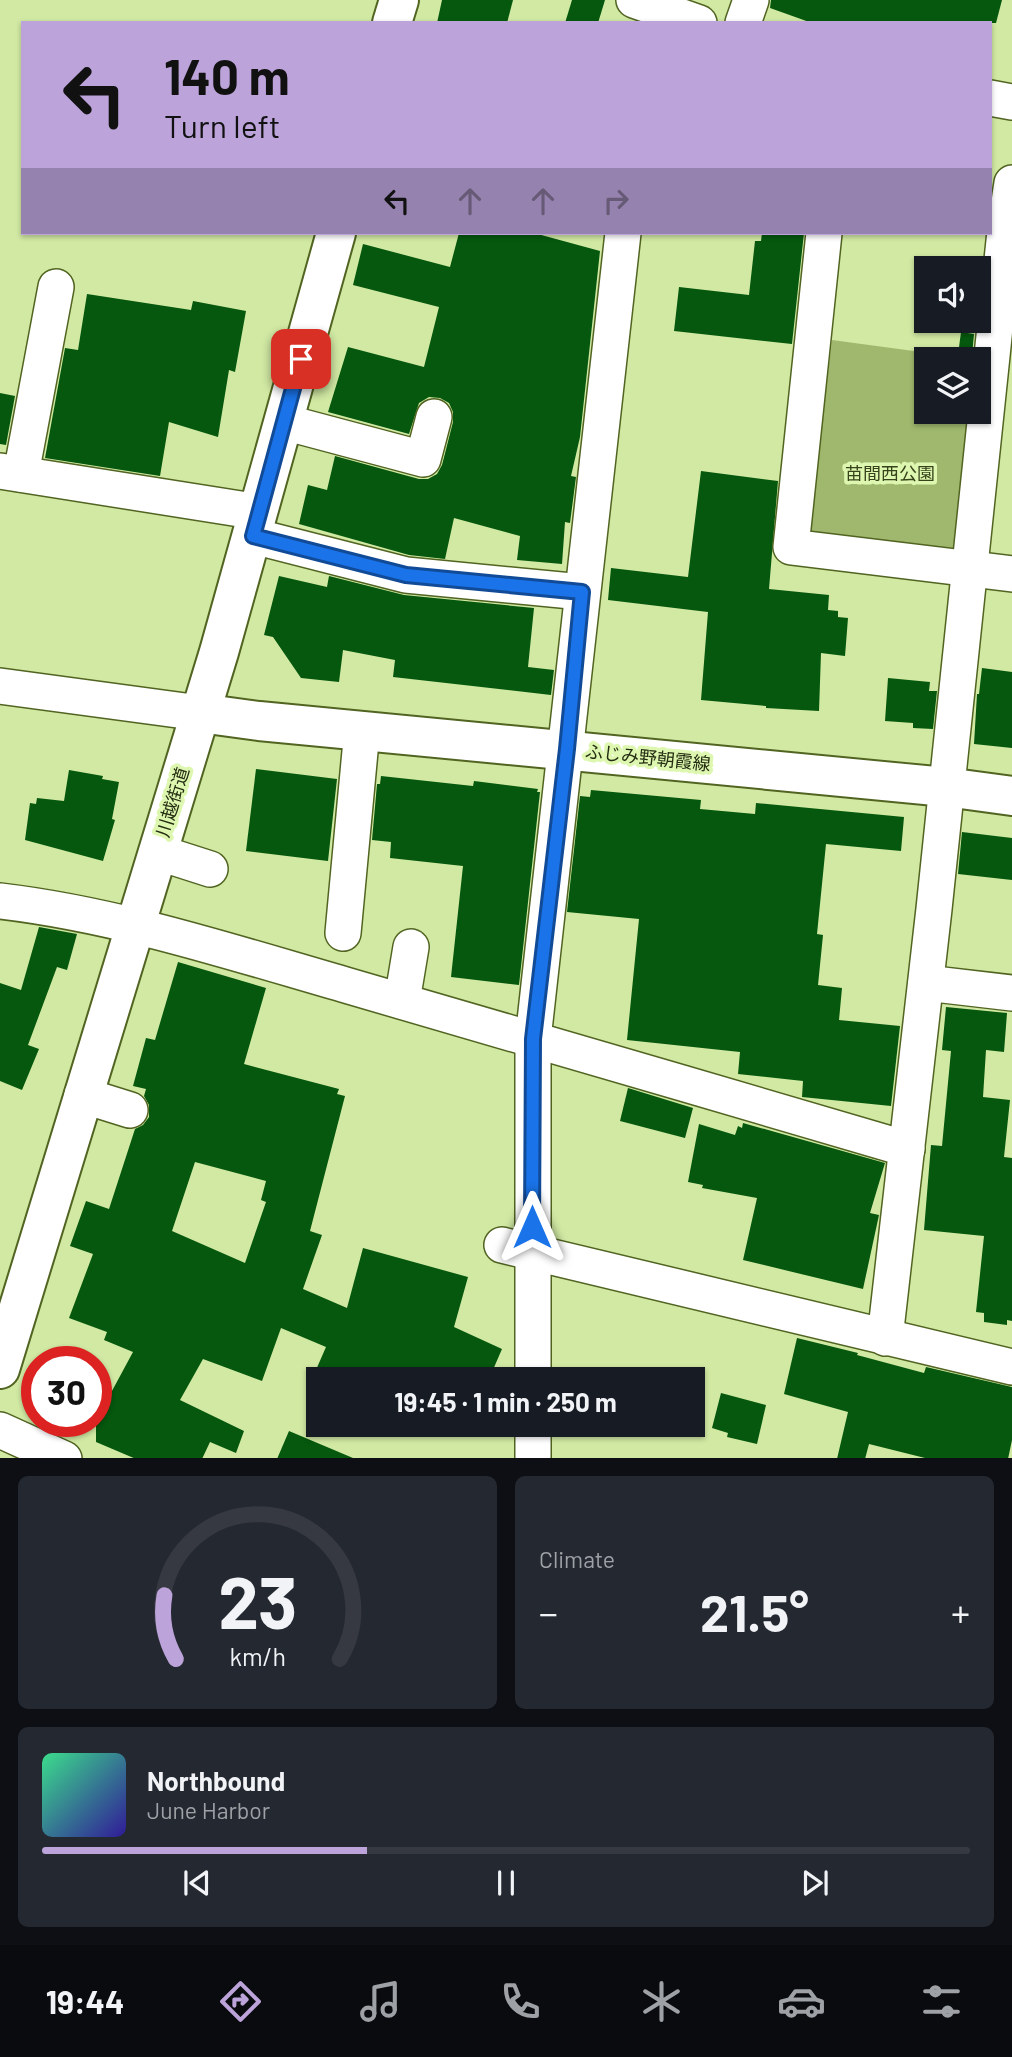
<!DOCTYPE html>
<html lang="en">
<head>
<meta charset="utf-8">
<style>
	:root { --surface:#171b24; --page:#242831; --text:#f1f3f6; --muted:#9ea1a6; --line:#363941; --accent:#bca3da }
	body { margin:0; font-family:Barlow,"Noto Sans JP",sans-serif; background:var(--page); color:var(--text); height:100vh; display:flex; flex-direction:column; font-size:26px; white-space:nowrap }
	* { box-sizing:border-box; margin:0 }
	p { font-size:23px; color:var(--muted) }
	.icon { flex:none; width:38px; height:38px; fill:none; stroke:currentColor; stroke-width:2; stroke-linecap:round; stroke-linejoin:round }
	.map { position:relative; height:1458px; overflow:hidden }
	.details { display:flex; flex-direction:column; gap:18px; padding:18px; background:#0d0f14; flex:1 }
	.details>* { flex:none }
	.top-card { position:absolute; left:21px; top:21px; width:971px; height:214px; border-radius:0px; box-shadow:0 2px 5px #0004; background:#bca3da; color:#111; overflow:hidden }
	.fabs { position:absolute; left:914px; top:256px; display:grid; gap:14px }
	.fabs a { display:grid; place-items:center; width:77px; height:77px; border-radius:0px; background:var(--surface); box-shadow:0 2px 5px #0004; font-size:35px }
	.speed { position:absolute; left:21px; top:1346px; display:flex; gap:14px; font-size:35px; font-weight:700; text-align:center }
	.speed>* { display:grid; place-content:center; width:91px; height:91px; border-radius:50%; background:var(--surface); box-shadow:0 2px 5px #0004; line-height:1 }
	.speed .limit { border:10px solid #d22; background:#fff; color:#111 }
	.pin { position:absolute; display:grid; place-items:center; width:60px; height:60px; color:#fff; margin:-30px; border-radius:14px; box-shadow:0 4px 10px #0006 }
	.me { position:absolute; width:77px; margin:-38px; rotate:0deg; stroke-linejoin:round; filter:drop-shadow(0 0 5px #0008) }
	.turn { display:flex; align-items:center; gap:24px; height:147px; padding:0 28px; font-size:32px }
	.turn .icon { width:91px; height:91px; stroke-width:2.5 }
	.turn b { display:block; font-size:49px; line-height:60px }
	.lanes { display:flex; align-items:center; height:66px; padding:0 28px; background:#0003; justify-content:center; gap:35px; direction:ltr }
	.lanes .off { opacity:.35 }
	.big { font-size:52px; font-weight:700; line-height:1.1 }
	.details .card { flex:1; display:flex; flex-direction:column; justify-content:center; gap:10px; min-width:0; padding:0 24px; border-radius:10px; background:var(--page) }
	.details .dial { align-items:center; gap:0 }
	.dial svg { height:182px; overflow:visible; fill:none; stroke:var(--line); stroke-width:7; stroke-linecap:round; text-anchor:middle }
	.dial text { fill:var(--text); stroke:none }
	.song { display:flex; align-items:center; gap:21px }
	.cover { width:84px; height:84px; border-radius:10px; background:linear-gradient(135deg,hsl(150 70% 55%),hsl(250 70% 35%)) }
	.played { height:7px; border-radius:4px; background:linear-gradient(90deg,var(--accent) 35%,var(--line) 35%) }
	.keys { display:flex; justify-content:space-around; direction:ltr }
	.heat { display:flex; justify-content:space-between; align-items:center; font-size:38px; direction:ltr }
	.details .tiles { flex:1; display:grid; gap:18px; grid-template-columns:1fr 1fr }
	.card:last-child { grid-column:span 2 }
	.trip { position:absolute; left:306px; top:1367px; width:399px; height:70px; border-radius:0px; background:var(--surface); box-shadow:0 2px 5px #0004; font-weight:700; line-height:70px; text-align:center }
	.menu { display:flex; height:112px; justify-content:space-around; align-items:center; background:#090b0e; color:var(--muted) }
	.menu .icon { width:49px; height:49px }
	.menu .selected { color:var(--accent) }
	.menu b { font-size:32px; color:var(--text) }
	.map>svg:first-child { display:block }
</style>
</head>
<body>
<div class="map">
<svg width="1012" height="1459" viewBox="0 0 1012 1459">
	<rect width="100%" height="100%" fill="#d1e9a3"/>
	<path fill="#9fb86d" d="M832 340 973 359H926V411H976L961 545 952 552 816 537 809 529Z"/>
	<g fill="#05580e" fill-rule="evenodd">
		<path d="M442 0H513L507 23H437Z"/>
		<path d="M572 0H605L598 23H565Z"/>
		<path d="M771 0H1002L996 23H812L770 8Z"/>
		<path d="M459 233H534L600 251 580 437 571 476 576 477 570 523 565 522 562 564 517 560 520 536 454 518 445 559 409 555 299 524 308 485 327 490 335 456 419 479H428L437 474 442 465 453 422V412L449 403 440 398 429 397 419 403 409 434 328 412 348 347 424 367 439 307 353 285 363 244 450 267Z"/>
		<path d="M762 233H804L792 344 674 331 679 287 749 295 755 241H761Z"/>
		<path d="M87 294 191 310 193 301 246 311 235 372 229 370 218 437 169 422 160 476 45 458 65 348 78 350Z"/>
		<path d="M961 332 974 334 972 356 958 355Z"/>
		<path d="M0 393 15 396 6 445 0 444Z"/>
		<path d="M701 471 778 481 769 589 829 595 828 610 838 611V617L848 618 845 656 821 653 819 711 766 708V706L701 700 708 612 608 600 611 568 688 577Z"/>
		<path d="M279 576 327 587 329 576 404 595 534 608 528 667 554 670 551 695 393 677 395 660 343 650 339 682 301 678 273 637 264 635Z"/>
		<path d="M982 668 1012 672V748L974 744 977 694H979Z"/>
		<path d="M888 678 930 682 929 691H937L933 729 913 728V723L885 721Z"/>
		<path d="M256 769 337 779 328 861 246 851Z"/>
		<path d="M69 770 103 776 102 779 119 782 112 819 115 820 103 861 25 840 30 803 36 804 37 798 64 801Z"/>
		<path d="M381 776 473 786 474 781 538 789 537 792H540L519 985 451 977 463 866 390 858 391 842 372 840 377 784H380Z"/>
		<path d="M591 790 701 800 700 809 755 814 756 803 904 817 901 851 826 844 817 934 823 935 818 985 842 988 839 1020 900 1026 891 1106 802 1097 803 1081 738 1074 740 1052 627 1040 639 919 567 912 580 796 590 797Z"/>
		<path d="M962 832 1012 838V880L958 874Z"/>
		<path d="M39 927 77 934 67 970 57 967 28 1045 39 1049 22 1090 0 1081V983L21 990Z"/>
		<path d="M178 962 266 988 244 1064 339 1089 337 1094 345 1096 310 1231 322 1235 303 1289 347 1308 363 1248 468 1277 454 1327 502 1349 489 1379H312L326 1347 281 1328 262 1381 203 1359 180 1400 244 1431 236 1453 210 1442 202 1459H136L96 1442V1398L106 1402 133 1352 104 1340 107 1332 69 1318 93 1254 70 1246 86 1201 109 1209 135 1129 143 1125 149 1117V1105L144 1096 146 1089 133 1086 146 1038 155 1040ZM195 1162 266 1181 261 1200 266 1202 245 1263 172 1231Z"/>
		<path d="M946 1007 1007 1013 1004 1052 986 1050 983 1097 1010 1100 1004 1157 1012 1158V1321L1007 1320V1325L984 1322V1313L976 1312 984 1236 924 1230 931 1145 942 1146 951 1051 942 1050Z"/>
		<path d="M628 1088 693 1108 685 1138 620 1121Z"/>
		<path d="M743 1123 885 1163 870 1213 879 1215 863 1289 743 1260 757 1198 702 1188 703 1185 688 1182 699 1124 735 1135 738 1126 742 1128Z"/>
		<path d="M797 1338 858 1353 857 1355 924 1373 926 1367 1012 1387V1440L1008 1459H929L869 1444 865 1459H837L848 1412 784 1394Z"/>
		<path d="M721 1393 766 1405 757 1444 727 1437 728 1433 712 1428Z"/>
		<path d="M289 1431 353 1458V1459H277Z"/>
	</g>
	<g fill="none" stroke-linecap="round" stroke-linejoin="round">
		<defs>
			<g id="minor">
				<path d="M634 0 699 23"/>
				<path d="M743 23 751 0"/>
				<path d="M990 98 1012 102"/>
				<path d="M824 233 791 547 1012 574"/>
				<path d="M284 422 423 459 434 417"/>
				<path d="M0 471 259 512"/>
				<path d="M21 474 56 287"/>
				<path d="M253 536 406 575 582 592"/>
				<path d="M0 686 200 713"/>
				<path d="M157 852 210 869"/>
				<path d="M0 901C119 915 234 953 349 986 535 1039 721 1095 907 1149"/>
				<path d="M343 933 362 730"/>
				<path d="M926 983 1012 993"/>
				<path d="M402 1001 411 947"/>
				<path d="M82 1095 130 1110"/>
				<path d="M502 1245 1012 1367"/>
				<path d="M885 1338 934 909 1006 222 1012 183"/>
				<path d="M533 1379V1039L623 233"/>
				<path d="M0 1430 64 1459"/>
				<path d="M533 1459V1424"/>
			</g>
			<path id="major" d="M200 713 259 721 946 787 1012 796"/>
			<g id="highway">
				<path d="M392 23 399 0"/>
				<path d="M0 1369 219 652 336 233"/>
			</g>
		</defs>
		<use href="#minor" stroke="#516421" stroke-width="38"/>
		<use href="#major" stroke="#516421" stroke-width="42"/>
		<use href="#highway" stroke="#516421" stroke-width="42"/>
		<use href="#minor" stroke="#fff" stroke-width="35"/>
		<use href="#major" stroke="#fff" stroke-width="38"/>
		<use href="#highway" stroke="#fff" stroke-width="38"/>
	</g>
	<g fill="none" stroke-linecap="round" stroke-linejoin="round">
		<defs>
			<path id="route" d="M301 359 253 536 406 575 582 592 567 749 533 1039 532 1227"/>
		</defs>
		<use href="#route" stroke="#114b97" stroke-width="18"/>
		<use href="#route" stroke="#1a73e8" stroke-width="12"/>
	</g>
	<g text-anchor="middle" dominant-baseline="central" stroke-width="7" stroke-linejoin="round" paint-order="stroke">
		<g font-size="18" fill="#37431b" stroke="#def7b0">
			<text x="890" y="473">苗間西公園</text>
		</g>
		<g font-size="18" fill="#242d11" stroke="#def7b0">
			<text transform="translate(648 757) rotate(6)">ふじみ野朝霞線</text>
			<text transform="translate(172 802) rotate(-73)">川越街道</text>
		</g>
	</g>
</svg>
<div class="fabs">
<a><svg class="icon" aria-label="sound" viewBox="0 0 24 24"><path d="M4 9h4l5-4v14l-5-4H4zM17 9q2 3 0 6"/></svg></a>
<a><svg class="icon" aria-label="layers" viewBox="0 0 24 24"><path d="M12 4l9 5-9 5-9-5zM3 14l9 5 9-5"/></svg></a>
</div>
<div class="speed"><div class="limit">30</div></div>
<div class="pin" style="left:301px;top:359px;background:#d93025"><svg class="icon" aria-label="arrive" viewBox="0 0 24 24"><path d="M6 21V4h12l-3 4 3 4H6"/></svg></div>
<svg class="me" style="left:532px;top:1227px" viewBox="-20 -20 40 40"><path d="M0-17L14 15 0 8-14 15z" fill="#1a73e8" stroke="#fff" stroke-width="4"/></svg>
<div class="trip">19:45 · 1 min · 250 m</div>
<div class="top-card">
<div class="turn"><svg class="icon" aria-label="left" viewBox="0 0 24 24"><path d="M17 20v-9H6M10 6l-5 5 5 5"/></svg><div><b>140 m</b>Turn left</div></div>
<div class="lanes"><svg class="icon" aria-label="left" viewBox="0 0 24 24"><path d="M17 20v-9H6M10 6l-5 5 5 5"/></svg><svg class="icon off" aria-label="ahead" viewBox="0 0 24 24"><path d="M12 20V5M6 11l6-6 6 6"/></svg><svg class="icon off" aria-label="ahead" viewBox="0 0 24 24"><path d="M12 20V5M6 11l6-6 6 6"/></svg><svg class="icon off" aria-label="right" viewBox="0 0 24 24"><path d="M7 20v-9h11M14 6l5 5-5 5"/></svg></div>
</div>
</div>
<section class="details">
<div class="tiles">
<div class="card dial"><svg viewBox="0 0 100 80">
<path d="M14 69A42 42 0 1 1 86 69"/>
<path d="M14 69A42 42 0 0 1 9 41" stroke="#bca3da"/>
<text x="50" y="56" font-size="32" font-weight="700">23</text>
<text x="50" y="72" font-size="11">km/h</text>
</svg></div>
<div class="card"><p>Climate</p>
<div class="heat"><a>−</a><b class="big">21.5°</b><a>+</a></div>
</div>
<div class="card">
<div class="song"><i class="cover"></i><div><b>Northbound</b><p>June Harbor</p></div></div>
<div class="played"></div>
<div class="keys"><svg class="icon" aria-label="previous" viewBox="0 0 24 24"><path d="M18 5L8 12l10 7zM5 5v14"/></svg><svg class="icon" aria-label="pause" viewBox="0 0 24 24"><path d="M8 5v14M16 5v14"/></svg><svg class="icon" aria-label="next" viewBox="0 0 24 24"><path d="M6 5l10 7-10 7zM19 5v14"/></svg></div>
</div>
</div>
</section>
<nav class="menu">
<b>19:44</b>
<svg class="icon selected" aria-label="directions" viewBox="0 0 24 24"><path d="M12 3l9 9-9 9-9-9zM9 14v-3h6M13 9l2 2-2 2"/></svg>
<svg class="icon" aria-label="music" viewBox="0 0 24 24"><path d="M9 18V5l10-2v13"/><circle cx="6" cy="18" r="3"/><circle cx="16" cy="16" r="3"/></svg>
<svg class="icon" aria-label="phone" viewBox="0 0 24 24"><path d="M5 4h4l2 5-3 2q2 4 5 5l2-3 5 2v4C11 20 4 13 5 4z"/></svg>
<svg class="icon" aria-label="climate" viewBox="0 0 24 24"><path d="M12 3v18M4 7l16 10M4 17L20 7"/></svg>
<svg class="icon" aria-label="car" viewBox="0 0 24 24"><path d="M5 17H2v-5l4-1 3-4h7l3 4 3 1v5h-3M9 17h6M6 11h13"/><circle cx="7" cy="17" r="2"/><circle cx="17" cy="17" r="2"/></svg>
<svg class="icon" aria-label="filters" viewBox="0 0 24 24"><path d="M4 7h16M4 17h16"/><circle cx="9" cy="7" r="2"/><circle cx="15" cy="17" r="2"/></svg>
</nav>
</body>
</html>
